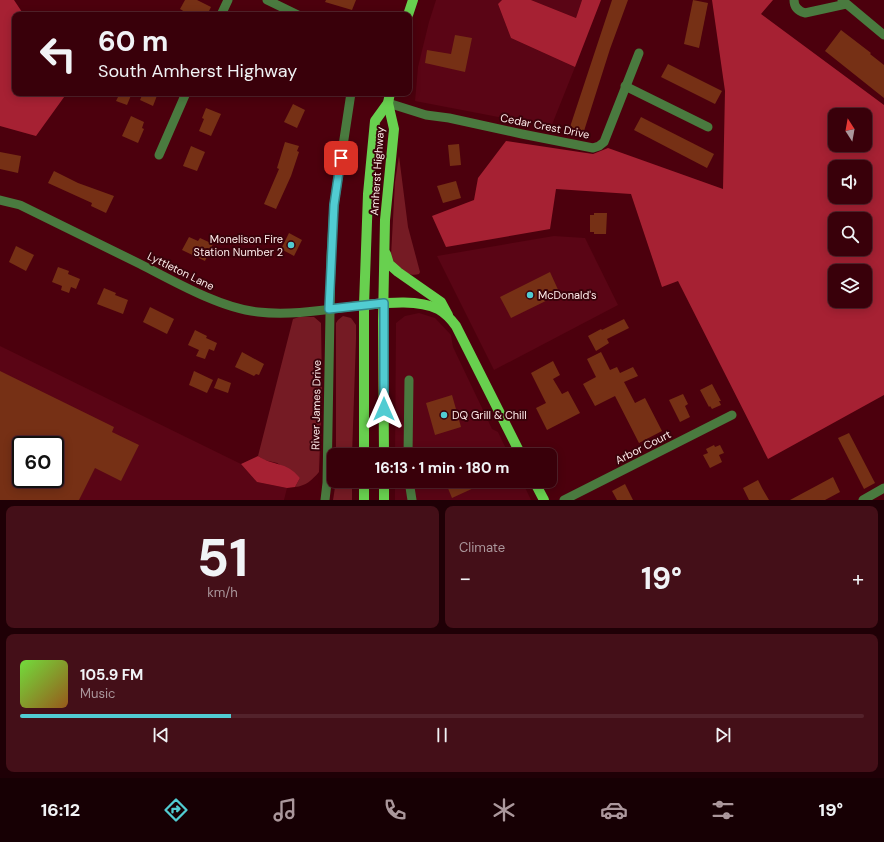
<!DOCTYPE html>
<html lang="en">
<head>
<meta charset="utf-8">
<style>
	:root { --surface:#39000a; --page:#440f18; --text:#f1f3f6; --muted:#ab979c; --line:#53222b; --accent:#51ccd2 }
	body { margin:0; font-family:"DM Sans",sans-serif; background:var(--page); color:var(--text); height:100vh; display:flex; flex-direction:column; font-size:15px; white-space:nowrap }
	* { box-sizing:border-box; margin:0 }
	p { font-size:13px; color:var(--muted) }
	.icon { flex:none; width:22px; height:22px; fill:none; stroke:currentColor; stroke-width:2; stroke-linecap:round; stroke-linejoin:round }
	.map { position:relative; height:500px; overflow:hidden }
	.side { display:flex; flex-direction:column; gap:6px; padding:6px; background:#1f0006; flex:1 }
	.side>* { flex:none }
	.hud { position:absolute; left:12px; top:12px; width:400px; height:84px; border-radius:8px; box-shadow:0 2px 10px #0003,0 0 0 1px var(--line); background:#39000a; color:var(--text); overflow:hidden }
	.needle { width:26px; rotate:349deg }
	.controls { position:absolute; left:828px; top:108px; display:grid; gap:8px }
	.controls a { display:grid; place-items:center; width:44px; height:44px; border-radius:8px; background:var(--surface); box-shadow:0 2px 10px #0003,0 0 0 1px var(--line); font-size:20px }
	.speed { position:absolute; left:12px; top:436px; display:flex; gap:8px; font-size:20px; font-weight:700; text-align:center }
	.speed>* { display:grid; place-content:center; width:52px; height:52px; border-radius:50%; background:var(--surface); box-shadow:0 2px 10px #0003,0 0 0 1px var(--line); line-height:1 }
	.speed .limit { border:2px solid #111; border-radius:6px; background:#fff; color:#111 }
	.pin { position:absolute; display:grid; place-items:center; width:34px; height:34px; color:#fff; margin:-17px; border-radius:8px; box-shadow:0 2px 6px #0006 }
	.me { position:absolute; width:44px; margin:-22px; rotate:0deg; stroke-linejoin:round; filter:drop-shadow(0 0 3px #0008) }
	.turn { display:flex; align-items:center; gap:14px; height:84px; padding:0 20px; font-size:18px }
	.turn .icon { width:52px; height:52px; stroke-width:2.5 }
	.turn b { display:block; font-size:28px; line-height:34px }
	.big { font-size:30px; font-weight:700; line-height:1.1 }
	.side .tile { flex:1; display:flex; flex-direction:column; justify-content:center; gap:6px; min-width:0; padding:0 14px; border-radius:8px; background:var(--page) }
	.side .dial { align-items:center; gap:0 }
	.dial b { font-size:52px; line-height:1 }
	.song { display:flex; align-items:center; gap:12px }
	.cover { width:48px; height:48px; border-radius:6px; background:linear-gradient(135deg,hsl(100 70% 55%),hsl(30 70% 35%)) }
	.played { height:4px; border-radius:2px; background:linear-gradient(90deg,var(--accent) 25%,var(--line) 25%) }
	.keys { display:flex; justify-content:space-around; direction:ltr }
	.heat { display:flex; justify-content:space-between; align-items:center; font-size:22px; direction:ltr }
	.side .tiles { flex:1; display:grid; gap:6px; grid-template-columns:1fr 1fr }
	.tile:last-child { grid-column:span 2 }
	.trip { position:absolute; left:327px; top:448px; width:230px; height:40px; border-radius:8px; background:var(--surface); box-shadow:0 2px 10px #0003,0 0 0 1px var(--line); font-weight:700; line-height:40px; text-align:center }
	.menu { display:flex; height:64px; justify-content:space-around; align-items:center; background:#170004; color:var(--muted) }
	.menu .icon { width:28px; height:28px }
	.menu .on { color:var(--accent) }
	.menu b { font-size:18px; color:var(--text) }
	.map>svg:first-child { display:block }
</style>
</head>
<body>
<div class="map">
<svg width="884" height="500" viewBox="0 0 884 500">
	<rect width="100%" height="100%" fill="#4c000d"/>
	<g fill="#5a0515" fill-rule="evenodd">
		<path d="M436 0H502L498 4 511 38 575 67 551 127 415 101 418 67 429 22Z"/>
		<path d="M531 0H582L576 18Z"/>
		<path d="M554 236 585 238 618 305 494 370 437 256Z"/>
		<path d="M419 313 435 318 451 335 453 347 492 429 498 432 509 455H395L396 323 405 316Z"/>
		<path d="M0 346 241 464 257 482 287 488 284 500H0ZM21 445H55V479H21Z"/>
		<path d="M395 481H522L531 500H395Z"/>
	</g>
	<g fill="#751b24">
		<path d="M399 156 408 227 420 272 419 274C407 278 394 266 391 256L395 182Z"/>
		<path d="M343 316 351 318 356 325V339L352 455H336V323L338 320Z"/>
		<path d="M299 317H314L321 323 322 390 319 472C312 480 306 486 295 487L300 478 277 463 264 460 258 456 293 319Z"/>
		<path d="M336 481H352V500H333Z"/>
	</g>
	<g fill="#a62133" fill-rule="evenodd">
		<path d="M0 0H14L24 15H15V93H67L36 136 0 126Z"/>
		<path d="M502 0H531L576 18 582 0H601L575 67 511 38 498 4Z"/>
		<path d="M712 0H773L761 14 884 105V395L768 459 678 281 662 287 631 194 556 189 550 229 446 247 432 216 474 200 478 178 506 141 593 154 608 148 723 189 725 91ZM835 115H865V145H835ZM835 167H865V197H835ZM835 219H865V249H835ZM835 271H865V301H835Z"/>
		<path d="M258 456C274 467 285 460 300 478L295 487 287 488 257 482 241 464Z"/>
	</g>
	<g fill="#763015" fill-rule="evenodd">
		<path d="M185 0H197L211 7 207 15H190L180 9Z"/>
		<path d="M326 0H356L352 10 325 2Z"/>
		<path d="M612 0H628L610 49 584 131 570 127Z"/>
		<path d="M693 0 708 3 699 48 684 44Z"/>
		<path d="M841 30 871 53 870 54 884 65V98L825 51Z"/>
		<path d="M455 35 472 38 465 72 425 63 427 50 451 54Z"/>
		<path d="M668 64 722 91 715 104 661 77Z"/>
		<path d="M120 93H132L127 105 116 101Z"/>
		<path d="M143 93H158L153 106 140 100Z"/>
		<path d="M293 104 305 110 297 128 284 122Z"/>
		<path d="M206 108 221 114 211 136 199 131 204 119 202 118Z"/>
		<path d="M131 116 144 122 142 128 144 129 138 143 122 136Z"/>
		<path d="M641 117 714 154 707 168 634 130Z"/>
		<path d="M285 142 299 146 297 151 299 152 291 176 276 209 264 204 279 169 277 168Z"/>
		<path d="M459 144 461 165 450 166 448 145Z"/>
		<path d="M191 146 205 152 197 171 183 166Z"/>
		<path d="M0 152 21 156 18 173 0 169Z"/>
		<path d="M54 171 78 183 114 196 106 213 91 206 92 203 48 183Z"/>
		<path d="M456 181 461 198 443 203 437 186Z"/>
		<path d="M594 213H607L606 234H594V232H590V215H594Z"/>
		<path d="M289 233 302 240 294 256 281 249Z"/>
		<path d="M189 237 198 241 200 238 213 244 205 261 182 250Z"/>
		<path d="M16 246 34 255 26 271 9 262Z"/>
		<path d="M58 267 69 271 68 274 80 279 76 289 71 287 69 293 61 290 62 286 52 282Z"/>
		<path d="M550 272 560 294 511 318 500 297Z"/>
		<path d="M104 288 116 293 115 295 128 300 123 314 97 304Z"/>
		<path d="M150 307 174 319 167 334 143 322Z"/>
		<path d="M624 319 629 328 607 339 609 343 596 351 588 336 601 329 602 330Z"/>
		<path d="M195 330 207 336 206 338 217 343 214 351 209 349 205 359 196 356 199 350 188 345Z"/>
		<path d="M242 352 264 364 259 375 256 374 254 376 235 367Z"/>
		<path d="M601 352 610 370 617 367 620 373 633 367 638 376 624 382 635 403 645 398 662 431 639 443 615 396 595 406 583 384 596 377 587 359Z"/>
		<path d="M553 361 560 375 553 379 562 394 568 391 580 413 547 430 536 408 546 403 531 373Z"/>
		<path d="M0 371 114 427 112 432 139 445 121 481 95 468 79 500H0ZM21 445H55V479H21Z"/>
		<path d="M194 371 213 380 207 393 189 385Z"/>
		<path d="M218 378 231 383 228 393 214 388Z"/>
		<path d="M712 384 721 401H719L721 405 712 409 710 406 709 407 700 390Z"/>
		<path d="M683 394 688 404 685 406 690 417 680 422 669 400Z"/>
		<path d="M452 395 461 427 435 435 426 403Z"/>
		<path d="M849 433 875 483 864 489 838 438Z"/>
		<path d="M714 445 715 447 720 445 724 453 719 455 722 462 710 468 703 455 708 453 706 449Z"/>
		<path d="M833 477 840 492 825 500H790Z"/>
		<path d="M758 480 762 488 769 500H749L743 488Z"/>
		<path d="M445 481H489L452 498Z"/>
		<path d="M625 484 633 500H617L612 491Z"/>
	</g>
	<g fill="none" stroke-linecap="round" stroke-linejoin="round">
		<g stroke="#4a7a3f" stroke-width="9">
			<path d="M267 0 298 15"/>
			<path d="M794 0C794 7 798 11 805 13L846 4"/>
			<path d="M842 0 884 35"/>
			<path d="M221 15 228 0"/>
			<path d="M625 86 708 127"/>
			<path d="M388 103 426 115 449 118 522 134 593 148 599 146 604 142 639 53"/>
			<path d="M159 155 186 93"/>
			<path d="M0 200 20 205C60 225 100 244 140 264 173 281 222 309 258 312 293 316 329 309 364 305"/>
			<path d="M408 455 409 380"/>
			<path d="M409 481 412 500"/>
			<path d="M325 500 327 483 331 257 334 205 351 93"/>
			<path d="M564 500 732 415"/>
			<path d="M863 500 884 488"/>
		</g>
		<g stroke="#68d04f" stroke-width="10">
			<path d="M408 15 413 0"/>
			<path d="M386 254 389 264 398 272 441 302 448 315"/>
			<path d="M364 305C385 303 418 299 438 309 445 313 451 319 456 326L521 455"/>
			<path d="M364 455V305L368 194 375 121 388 103 390 93"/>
			<path d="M384 455 383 321 385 220 394 129 388 103"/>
			<path d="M364 481V500"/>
			<path d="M384 481V500"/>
			<path d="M534 481 544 500"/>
		</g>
	</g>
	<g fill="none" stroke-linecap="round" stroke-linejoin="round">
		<defs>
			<path id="route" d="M341 158 334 205 329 309 384 303V409"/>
		</defs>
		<use href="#route" stroke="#358588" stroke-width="10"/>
		<use href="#route" stroke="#51ccd2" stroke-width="7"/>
	</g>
	<g fill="#51ccd2" stroke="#3a020a" stroke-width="1.5">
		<circle cx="291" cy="245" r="4"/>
		<circle cx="530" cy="295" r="4"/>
		<circle cx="444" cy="415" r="4"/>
	</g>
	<g text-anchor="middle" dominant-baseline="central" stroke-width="4" stroke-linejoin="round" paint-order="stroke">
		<g font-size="11" fill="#feebea" stroke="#3a020a">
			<text transform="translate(545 126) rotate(11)">Cedar Crest Drive</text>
			<text transform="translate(377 171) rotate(-86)">Amherst Highway</text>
			<text transform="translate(181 271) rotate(26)">Lyttleton Lane</text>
			<text transform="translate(316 405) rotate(-89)">River James Drive</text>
			<text transform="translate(643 447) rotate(-27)">Arbor Court</text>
		</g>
		<g font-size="11" fill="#feebea" stroke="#3a020a" text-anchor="start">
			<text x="283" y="239" text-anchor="end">Monelison Fire<tspan x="283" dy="13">Station Number 2</tspan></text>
			<text x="538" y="295">McDonald's</text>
			<text x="452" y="415">DQ Grill &amp; Chill</text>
		</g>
	</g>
</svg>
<div class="controls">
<a><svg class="needle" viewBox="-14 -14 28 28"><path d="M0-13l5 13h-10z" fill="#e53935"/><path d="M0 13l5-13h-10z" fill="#ab979c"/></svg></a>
<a><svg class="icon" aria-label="sound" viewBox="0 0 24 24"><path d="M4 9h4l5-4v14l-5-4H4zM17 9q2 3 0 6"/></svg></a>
<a><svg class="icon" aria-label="search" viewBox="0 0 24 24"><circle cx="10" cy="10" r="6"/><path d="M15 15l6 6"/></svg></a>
<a><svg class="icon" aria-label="layers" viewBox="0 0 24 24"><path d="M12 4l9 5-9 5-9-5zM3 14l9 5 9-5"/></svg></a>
</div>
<div class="speed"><div class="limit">60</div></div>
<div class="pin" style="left:341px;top:158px;background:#d93025"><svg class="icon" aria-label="arrive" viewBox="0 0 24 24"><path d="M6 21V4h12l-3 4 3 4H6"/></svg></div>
<svg class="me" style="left:384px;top:409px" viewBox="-20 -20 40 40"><path d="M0-17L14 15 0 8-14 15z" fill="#51ccd2" stroke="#fff" stroke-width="4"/></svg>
<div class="trip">16:13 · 1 min · 180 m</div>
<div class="hud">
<div class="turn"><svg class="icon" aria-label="left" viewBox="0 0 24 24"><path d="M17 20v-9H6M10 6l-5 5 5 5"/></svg><div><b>60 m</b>South Amherst Highway</div></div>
</div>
</div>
<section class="side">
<div class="tiles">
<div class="tile dial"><b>51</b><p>km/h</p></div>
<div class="tile"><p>Climate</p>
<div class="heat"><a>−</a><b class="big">19°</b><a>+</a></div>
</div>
<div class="tile">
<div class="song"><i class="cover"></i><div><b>105.9 FM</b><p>Music</p></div></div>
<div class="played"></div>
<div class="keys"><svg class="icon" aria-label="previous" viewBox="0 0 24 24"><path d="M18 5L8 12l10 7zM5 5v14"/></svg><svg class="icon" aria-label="pause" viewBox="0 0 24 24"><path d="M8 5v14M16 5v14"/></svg><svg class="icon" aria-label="next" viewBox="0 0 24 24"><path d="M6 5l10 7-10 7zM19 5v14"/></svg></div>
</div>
</div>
</section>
<nav class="menu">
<b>16:12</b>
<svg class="icon on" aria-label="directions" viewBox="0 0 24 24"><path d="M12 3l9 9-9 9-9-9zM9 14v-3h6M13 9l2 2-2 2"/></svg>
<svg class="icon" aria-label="music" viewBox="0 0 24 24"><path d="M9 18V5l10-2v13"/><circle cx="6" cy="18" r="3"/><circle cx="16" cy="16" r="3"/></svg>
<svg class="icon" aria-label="phone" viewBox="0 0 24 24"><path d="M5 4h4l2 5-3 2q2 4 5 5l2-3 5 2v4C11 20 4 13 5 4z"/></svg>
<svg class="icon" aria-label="climate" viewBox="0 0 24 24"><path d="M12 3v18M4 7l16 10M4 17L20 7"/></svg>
<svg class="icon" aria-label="car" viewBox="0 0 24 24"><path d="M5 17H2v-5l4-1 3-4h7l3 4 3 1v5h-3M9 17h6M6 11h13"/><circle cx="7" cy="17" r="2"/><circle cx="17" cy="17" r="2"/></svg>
<svg class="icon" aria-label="filters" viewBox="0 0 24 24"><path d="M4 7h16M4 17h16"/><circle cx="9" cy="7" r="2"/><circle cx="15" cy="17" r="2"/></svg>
<b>19°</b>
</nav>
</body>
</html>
